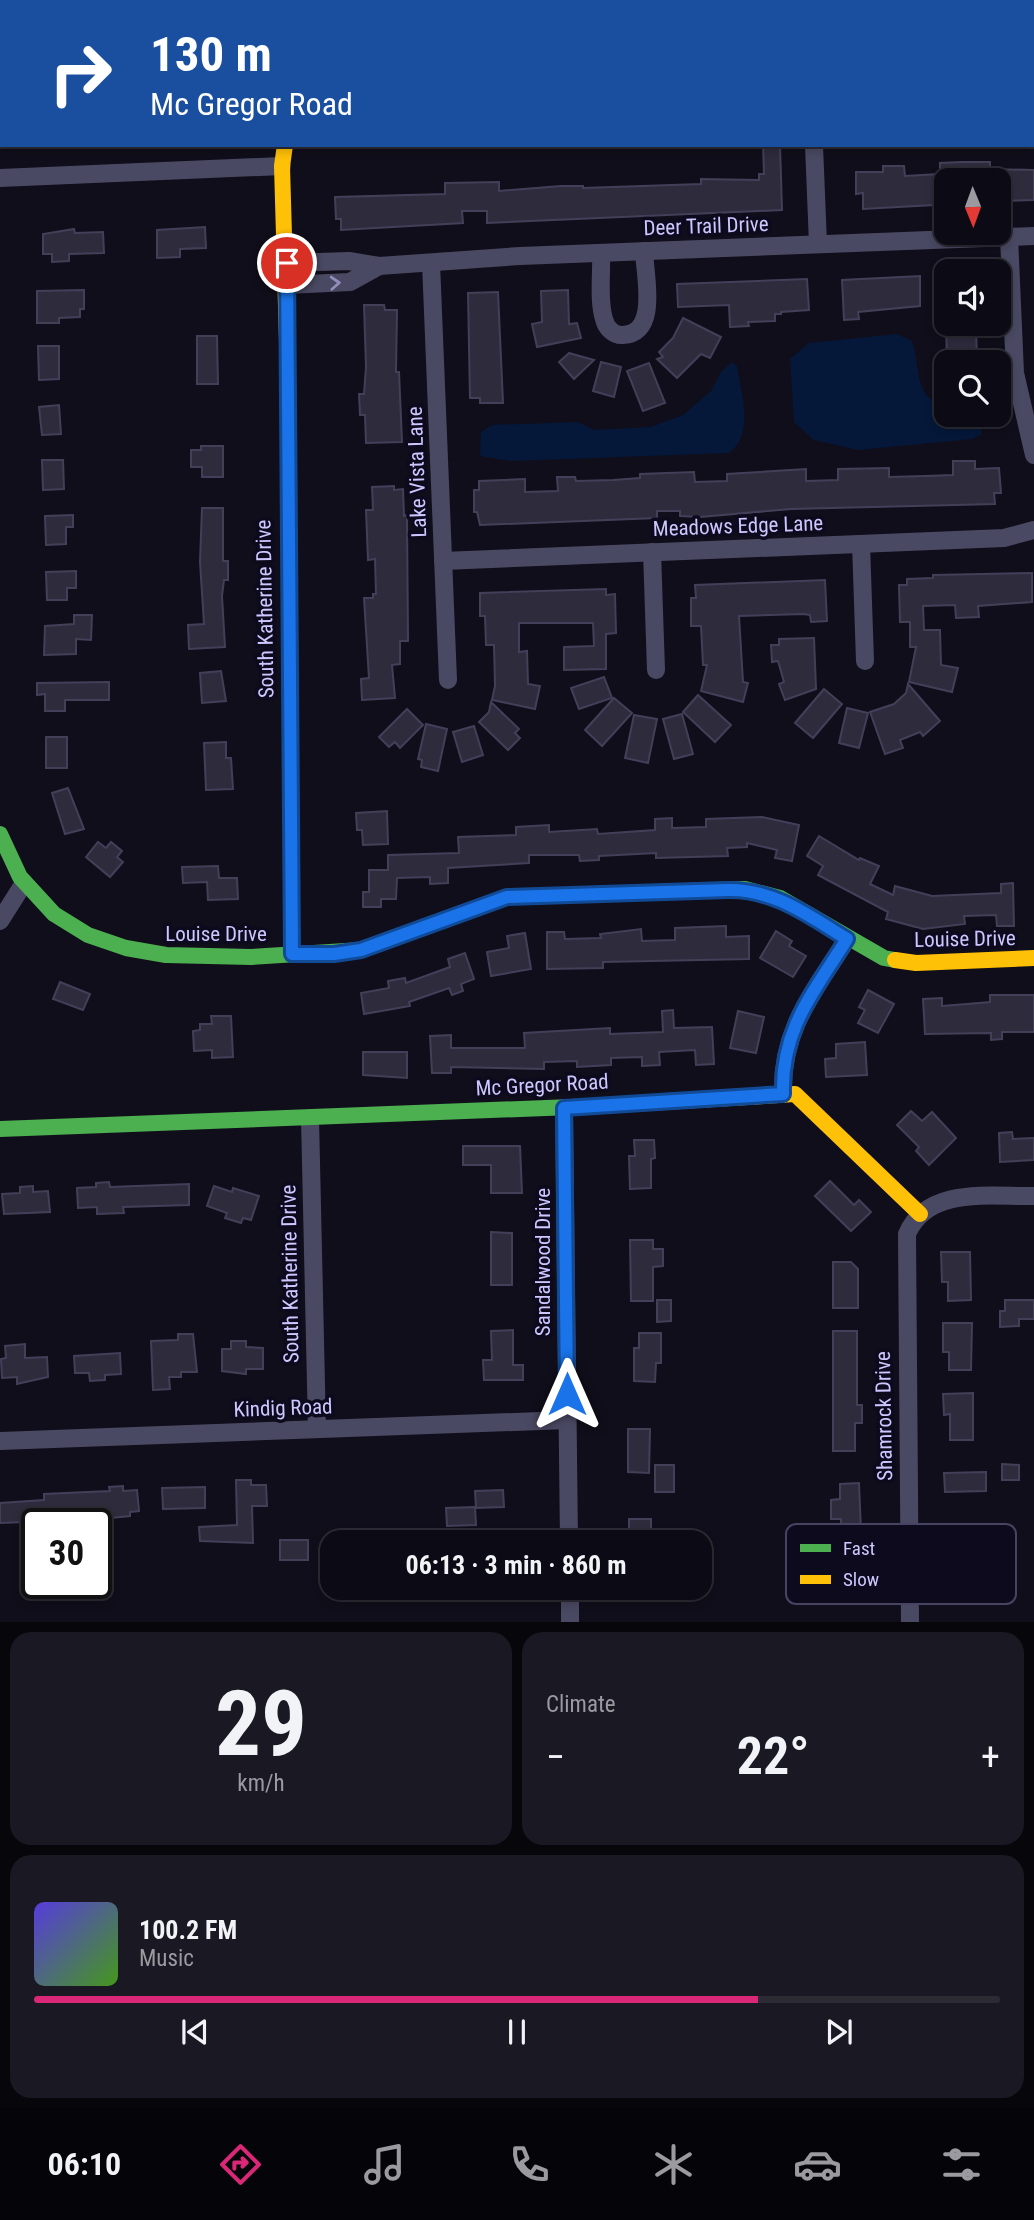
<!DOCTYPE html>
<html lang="en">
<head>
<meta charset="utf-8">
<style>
	:root { --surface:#0c0a14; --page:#1a1822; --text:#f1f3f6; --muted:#9a9aa0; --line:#2c2b34; --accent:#db2777 }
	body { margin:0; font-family:"Roboto Condensed",sans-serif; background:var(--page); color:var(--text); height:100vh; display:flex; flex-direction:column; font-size:26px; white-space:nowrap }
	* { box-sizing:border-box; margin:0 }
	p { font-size:23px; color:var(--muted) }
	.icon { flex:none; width:38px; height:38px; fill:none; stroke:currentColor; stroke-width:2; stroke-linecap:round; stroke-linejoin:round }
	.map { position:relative; height:1622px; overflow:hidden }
	.panel { display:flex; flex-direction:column; gap:10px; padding:10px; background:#07060b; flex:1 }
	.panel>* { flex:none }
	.hud { position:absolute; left:0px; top:0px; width:1034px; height:147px; box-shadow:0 4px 10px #0003,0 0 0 2px var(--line); background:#1a4fa0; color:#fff; overflow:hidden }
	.needle { width:46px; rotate:179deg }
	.controls { position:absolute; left:934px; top:168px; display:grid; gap:14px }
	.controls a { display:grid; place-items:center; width:77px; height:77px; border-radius:14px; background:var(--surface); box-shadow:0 4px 10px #0003,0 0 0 2px var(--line); font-size:35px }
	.speed { position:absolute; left:21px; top:1508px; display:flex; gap:14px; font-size:35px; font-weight:700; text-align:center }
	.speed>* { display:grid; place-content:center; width:91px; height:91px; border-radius:50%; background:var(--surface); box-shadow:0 4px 10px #0003,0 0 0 2px var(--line); line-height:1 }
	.speed .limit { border:4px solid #111; border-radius:10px; background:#fff; color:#111 }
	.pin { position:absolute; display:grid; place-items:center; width:60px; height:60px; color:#fff; margin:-30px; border:4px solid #fff; border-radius:50%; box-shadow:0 2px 7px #0007 }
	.me { position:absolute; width:77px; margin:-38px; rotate:0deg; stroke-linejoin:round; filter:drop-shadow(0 0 5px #0008) }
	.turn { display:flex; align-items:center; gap:24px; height:147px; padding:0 35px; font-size:32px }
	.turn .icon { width:91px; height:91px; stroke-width:2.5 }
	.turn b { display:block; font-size:49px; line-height:60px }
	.big { font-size:52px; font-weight:700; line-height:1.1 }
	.panel .card { flex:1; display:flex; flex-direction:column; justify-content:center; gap:10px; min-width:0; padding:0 24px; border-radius:21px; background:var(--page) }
	.panel .dial { align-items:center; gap:0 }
	.dial b { font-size:91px; line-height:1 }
	.song { display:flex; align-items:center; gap:21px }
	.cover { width:84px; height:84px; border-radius:10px; background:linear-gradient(135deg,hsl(250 70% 55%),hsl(100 70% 35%)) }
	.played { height:7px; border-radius:4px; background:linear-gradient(90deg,var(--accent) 75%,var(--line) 75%) }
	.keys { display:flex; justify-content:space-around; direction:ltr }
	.heat { display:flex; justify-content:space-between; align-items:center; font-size:38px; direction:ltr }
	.panel .tiles { flex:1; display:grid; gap:10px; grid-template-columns:1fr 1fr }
	.card:last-child { grid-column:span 2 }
	.trip { position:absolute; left:320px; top:1530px; width:392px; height:70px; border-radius:21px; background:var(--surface); box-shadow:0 4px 10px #0003,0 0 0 2px var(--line); font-weight:700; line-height:70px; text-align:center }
	.menu { display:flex; height:112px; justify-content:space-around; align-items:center; background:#050408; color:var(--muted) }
	.menu .icon { width:49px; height:49px }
	.menu .active { color:var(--accent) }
	.menu b { font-size:32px; color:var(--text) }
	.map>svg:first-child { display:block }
</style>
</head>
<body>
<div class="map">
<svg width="1034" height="1622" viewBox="0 0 1034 1622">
	<rect width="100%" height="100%" fill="#100e1a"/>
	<g fill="#05183a">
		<path d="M897 334 912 341C921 365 913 403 947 404V415H980L982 434 972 439 858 450 814 440 794 422 790 359 809 343Z"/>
		<path d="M732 362 737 366C741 393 755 434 729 453L511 461 480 456 481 432 492 425 578 422 594 430 651 427 683 415 711 391 721 372Z"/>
	</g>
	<g fill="#2e2b3d" stroke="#443f59" stroke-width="2">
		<path d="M763 145H780L782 210 487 223V211H462L463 223 341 230V219H336L335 197 445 194V183L499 182V191L561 186H583V188L701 184V179L759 180V174H764Z"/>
		<path d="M962 162H990V169L1034 170V200L1002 201 999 180H947V191L934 192V205L863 209V193L856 194V172H883V166H904L905 176 940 174V163Z"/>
		<path d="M205 227 206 248 180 249V257L157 258V230Z"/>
		<path d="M74 229 75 233 103 232 104 253 69 254V261L52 262V254H43V234Z"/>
		<path d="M920 276V306L858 312 859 319 844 320 842 280Z"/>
		<path d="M807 279 809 310 781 312V314H775V321L748 322 749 326 730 327 729 305 678 307 677 284Z"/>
		<path d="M84 290V309H80V317L59 318V323H37V291Z"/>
		<path d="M568 290 569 324 577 323 581 338 537 347 532 324 542 322 541 291Z"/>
		<path d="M498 292 503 403H480V398H470L468 293Z"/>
		<path d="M364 305H384L385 310H397L396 372H399L402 442 366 443 365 415H360L359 394H364L366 367Z"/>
		<path d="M683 318 721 337 710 358 701 354 677 378 657 359 663 357 659 352 673 338Z"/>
		<path d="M946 324H976L977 362H947Z"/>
		<path d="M197 336H217L218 384H197Z"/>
		<path d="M38 346H59V379L39 380Z"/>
		<path d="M569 353 594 360 574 379 559 362Z"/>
		<path d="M601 362 621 367 614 397 593 391Z"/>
		<path d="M649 363 665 403 643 411 627 371Z"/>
		<path d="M59 405 61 434 42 435 39 407Z"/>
		<path d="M201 446H223V477H202V467H191V450H201Z"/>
		<path d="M42 460H63L64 489 43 490Z"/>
		<path d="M953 461H975V469L999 468 1001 493H994L995 504 791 509 700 517 680 516V511H657V518L480 525 477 512H474V490H479V481L525 479V492L558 491 557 477H575L576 481 613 480 640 478V474L694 472 695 482 727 481V474L806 469V481L838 480V469L889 468V477L925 476 953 475Z"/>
		<path d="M394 486V490L403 489 404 516 407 515 408 641H400V664L392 665 395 698 362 700 361 679 369 678 364 598H373V594H376L375 559 368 560 366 510H373L372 487Z"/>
		<path d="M202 508H223V561H228V580H224L222 596 225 647 189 649 188 625 204 624 200 562Z"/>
		<path d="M73 515V527H66V544L46 545 45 516Z"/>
		<path d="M76 571V588H67V600H47L46 572Z"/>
		<path d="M1032 573V602L978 606 979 617 956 618 955 605 923 606 924 630H940L941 665 958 668 952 692 909 682 916 647H910V622H900L899 585H907V579L933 578V575Z"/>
		<path d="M825 580 827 621 811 622 810 615 804 614 739 616 743 682 748 683 743 702 701 691 707 665H703L701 626H691V598H696L695 585Z"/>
		<path d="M606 589V595L615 594 616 633 606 634V669L564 670V647L594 646 593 623H519V652L527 651 528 684 540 686 535 709 492 700 495 686 494 645H486L485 616H480V593Z"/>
		<path d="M74 615H92L91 640 76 639V654L44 655 45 626 74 624Z"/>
		<path d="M814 638 816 689 785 700 779 684 784 682 778 661 772 662 771 645H779V639Z"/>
		<path d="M221 671 226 701 202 703 200 673Z"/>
		<path d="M604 677 612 698 579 709 571 688Z"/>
		<path d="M109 682V700H65V711H45V694L37 695V683Z"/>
		<path d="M908 684 940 721 923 736 920 732 900 740 903 748 885 754 870 712 894 704 906 693Z"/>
		<path d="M824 689 842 704 813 738 795 723Z"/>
		<path d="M698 695 731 725 715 742 683 712Z"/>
		<path d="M614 698 632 713 602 746 585 730Z"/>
		<path d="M491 702 519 729 515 733 520 738 508 750 479 722 489 712Z"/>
		<path d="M847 708 868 713 859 748 839 743Z"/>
		<path d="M407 709 423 725 400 748 395 742 389 747 379 737Z"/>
		<path d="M682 714 693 754 674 759 663 719Z"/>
		<path d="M634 715 657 719 648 763 625 758Z"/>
		<path d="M426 724 447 729 438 771 421 767 422 760 418 759Z"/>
		<path d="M474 726 483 755 462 762 453 732Z"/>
		<path d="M67 737V768H46V737Z"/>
		<path d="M226 742V758H231L233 789 206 790 204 743Z"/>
		<path d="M68 788 84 829 65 834 52 793Z"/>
		<path d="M387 811 388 844 363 845 362 830H357L356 813Z"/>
		<path d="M762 817 799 825 792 861 775 858 777 850 747 843V847L727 848 728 856 656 858V853L599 856V860L580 861 579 855H529V863L448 868V883L430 884V877L397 878 396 899H381V907H363V892H369V870H388V855L459 853 458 837 516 835V827L549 825V832L597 829 598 834 655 830V819L672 818V828L706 827V819Z"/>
		<path d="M819 836 859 860 860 858 879 866 870 884 893 895 895 886 932 896 1001 893V884L1013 883 1014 926H997L996 915 964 916 965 924 923 929 886 919 888 912 818 875 823 866 807 856Z"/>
		<path d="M98 842 106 848 111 842 122 851 117 857 123 862 110 877 86 857Z"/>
		<path d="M218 866 219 878H237L238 899 208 900 207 882 183 883 182 867Z"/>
		<path d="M726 926V937L749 936V959L603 962V968L547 969V932H564L565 939 601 938 600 934 641 929 642 941 675 940V928Z"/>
		<path d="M776 931 792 941 789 946 806 956 793 977 760 958Z"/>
		<path d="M525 933 531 969 491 976 487 952 509 948 507 936Z"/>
		<path d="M465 953 474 979 461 984 463 991 452 995 449 988 409 1002 410 1006 364 1014 361 993 389 988 388 981 405 978 406 983 450 967 448 959Z"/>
		<path d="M60 982 90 994 83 1010 53 999Z"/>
		<path d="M868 990 894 1004 878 1033 858 1023 865 1010 859 1007Z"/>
		<path d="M990 995H1034V1032H1002V1039L991 1040V1033L925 1034 923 999 942 998V1006L967 1004 990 1002Z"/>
		<path d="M673 1010 674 1028 712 1027 714 1064 696 1065 695 1050 659 1052 660 1065 642 1066V1057L611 1058V1065L577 1067V1061L544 1062V1069L451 1067V1073H432L430 1036 451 1035V1048H525L524 1033 610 1028V1034L663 1032 662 1011Z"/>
		<path d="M738 1011 764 1017 756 1053 730 1048Z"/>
		<path d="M211 1016H231L233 1057 212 1058V1050L194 1051 193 1031 200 1030V1024H212Z"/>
		<path d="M865 1042 867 1075 826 1077 825 1059 836 1058V1044Z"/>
		<path d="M363 1052H407V1078L363 1075Z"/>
		<path d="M911 1111 922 1121 932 1112 956 1138 929 1165 916 1151 919 1147 897 1125Z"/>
		<path d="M1012 1132 1013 1139 1034 1138V1160L1000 1162 999 1133Z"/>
		<path d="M634 1140H654L655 1158 651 1159V1188L630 1189 629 1156H635Z"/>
		<path d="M463 1146H520L522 1193H491V1165H463Z"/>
		<path d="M830 1181 854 1205 859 1200 871 1212 851 1231 815 1196Z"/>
		<path d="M109 1182 110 1187 189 1184V1205L123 1207 124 1213 97 1214V1207L78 1208 77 1188 96 1187V1183Z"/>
		<path d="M33 1186V1192L48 1191 50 1212 4 1214 2 1194 20 1193V1187Z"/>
		<path d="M214 1186 232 1192 233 1188 259 1196 251 1220 243 1218 241 1223 225 1218 227 1213 207 1206Z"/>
		<path d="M491 1232 512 1233V1285H491Z"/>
		<path d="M630 1240H653V1249H663V1266L653 1267V1301H631Z"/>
		<path d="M941 1252H970L971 1300 948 1301V1282H942Z"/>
		<path d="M833 1262H851L858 1269V1308H833Z"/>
		<path d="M657 1300H671V1321L657 1322Z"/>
		<path d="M1005 1300H1034V1319H1019V1326L1000 1327V1311H1005Z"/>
		<path d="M943 1323H972L971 1370H949V1352H943Z"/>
		<path d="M513 1330V1365H523V1380H484L483 1360H492L491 1331Z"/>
		<path d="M833 1331H857V1405H862V1423H855V1451H833Z"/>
		<path d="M639 1333H661V1363H656L655 1382 634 1381V1348H639Z"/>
		<path d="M178 1334H193L197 1372H181V1377H169L170 1389 153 1390 151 1341 178 1340Z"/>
		<path d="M231 1341H246V1347L263 1348V1369H246V1374L222 1371V1349H231Z"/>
		<path d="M25 1344V1358L47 1357 48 1377 17 1384V1377L2 1378 1 1359 6 1358 5 1346Z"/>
		<path d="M120 1353 121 1374 105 1375V1380L90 1381 89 1373H75L74 1356Z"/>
		<path d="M973 1393V1440H950V1414L944 1415 943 1394Z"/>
		<path d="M628 1429H650L649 1473 628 1472Z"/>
		<path d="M1002 1464 1019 1465V1480H1002Z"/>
		<rect x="655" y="1465" width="19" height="27"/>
		<path d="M986 1472V1491L945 1492 944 1473Z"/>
		<path d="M236 1480H251V1485H266L267 1506H252L253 1543 200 1541 199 1527 237 1525Z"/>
		<path d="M859 1483 861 1531 841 1532V1519H831V1500L840 1499V1484Z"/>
		<path d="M123 1486V1491L137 1490 139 1511 130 1512V1516L111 1518 110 1512 71 1515 70 1524H52V1521L0 1523V1503L44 1500V1494L110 1491 109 1487Z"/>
		<path d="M205 1487V1508L163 1509 162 1488Z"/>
		<path d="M503 1490 504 1507 476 1508 475 1491Z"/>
		<path d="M475 1507 476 1525 447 1526 446 1508Z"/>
		<rect x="629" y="1519" width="22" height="23"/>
		<rect x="280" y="1540" width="28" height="20"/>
	</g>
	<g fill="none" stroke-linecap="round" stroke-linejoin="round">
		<g stroke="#4a4963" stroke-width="18">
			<path d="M294 0V2"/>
			<path d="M807 0V2"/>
			<path d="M687 2 690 0"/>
			<path d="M814 145 818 244"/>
			<path d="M0 178 282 166"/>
			<path d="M1009 237 1015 373 1034 455"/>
			<path d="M601 253C602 273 598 300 604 319 606 328 614 336 623 335 659 333 645 277 644 251"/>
			<path d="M287 263 349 261 379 266 520 256 1034 236"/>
			<path d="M431 263 448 680"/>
			<path d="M286 285 350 282 379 266"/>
			<path d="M861 544 865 661"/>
			<path d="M652 552 656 670"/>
			<path d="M443 561 1004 538 1034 530"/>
			<path d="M0 921 24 883"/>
			<path d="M783 1094C781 1029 814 992 847 939"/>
			<path d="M564 1108 569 1542"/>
			<path d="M310 1118 317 1429"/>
			<path d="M0 1441 567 1420"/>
			<path d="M570 1587V1622"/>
			<path d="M910 1622 907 1234C928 1186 990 1197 1034 1196"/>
		</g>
		<g stroke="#4caf50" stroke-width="16">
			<path d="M288 375 292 954"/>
			<path d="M0 834 20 877 54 914 88 935 126 948 166 955 251 957 361 950 507 897 745 889 780 898 884 958 895 960"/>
			<path d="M0 1129 597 1106"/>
		</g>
		<g stroke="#ffc107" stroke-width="16">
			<path d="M285 145 282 166 288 375"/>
			<path d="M895 960 916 963 1034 958"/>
			<path d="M597 1106 795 1094 920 1214"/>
		</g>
	</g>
	<defs><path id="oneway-chevron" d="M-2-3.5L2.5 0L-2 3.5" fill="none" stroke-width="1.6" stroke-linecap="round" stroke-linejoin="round" transform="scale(1.75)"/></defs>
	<use stroke="#928eb9" href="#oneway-chevron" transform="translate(335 283) rotate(-3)"/>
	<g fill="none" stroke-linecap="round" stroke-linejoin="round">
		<defs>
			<path id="route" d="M287 263 292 954H334L361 950 507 897 728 890C774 889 809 916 847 939 814 992 781 1029 783 1094L564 1108 567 1394"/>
		</defs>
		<use href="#route" stroke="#114b97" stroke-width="18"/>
		<use href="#route" stroke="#1a73e8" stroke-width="12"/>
	</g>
	<g text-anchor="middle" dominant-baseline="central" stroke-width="7" stroke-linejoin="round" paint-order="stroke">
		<g font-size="21" fill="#cdc7ff" stroke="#0d0a1e">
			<text transform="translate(706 226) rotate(-2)">Deer Trail Drive</text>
			<text transform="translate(417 472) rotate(-92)">Lake Vista Lane</text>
			<text transform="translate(738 526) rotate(-2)">Meadows Edge Lane</text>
			<text transform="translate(265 609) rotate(-91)">South Katherine Drive</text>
			<text x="216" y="934">Louise Drive</text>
			<text transform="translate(965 939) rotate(-1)">Louise Drive</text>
			<text transform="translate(542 1085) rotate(-3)">Mc Gregor Road</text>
			<text transform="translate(543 1262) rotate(-90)">Sandalwood Drive</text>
			<text transform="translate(290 1274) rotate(-91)">South Katherine Drive</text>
			<text transform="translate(283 1408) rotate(-2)">Kindig Road</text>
			<text transform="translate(884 1416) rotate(-91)">Shamrock Drive</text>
		</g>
	</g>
	<rect x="786" y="1524" width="230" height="80" rx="10" fill="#0d0a1e" stroke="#474362" stroke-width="2"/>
	<rect x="800" y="1544" width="31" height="8" fill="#4caf50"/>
	<rect x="800" y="1575" width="31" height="9" fill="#ffc107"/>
	<g font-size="19" fill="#cdc7ff">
		<text x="843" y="1555">Fast</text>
		<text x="843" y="1586">Slow</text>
	</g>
</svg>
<div class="controls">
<a><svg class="needle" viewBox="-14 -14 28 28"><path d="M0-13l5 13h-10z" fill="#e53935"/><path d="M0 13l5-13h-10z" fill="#9a9aa0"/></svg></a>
<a><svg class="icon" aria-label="sound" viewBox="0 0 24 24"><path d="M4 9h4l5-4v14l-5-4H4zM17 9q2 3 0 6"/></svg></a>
<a><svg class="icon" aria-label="search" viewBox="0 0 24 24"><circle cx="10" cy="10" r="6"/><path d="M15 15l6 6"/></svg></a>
</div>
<div class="speed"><div class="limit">30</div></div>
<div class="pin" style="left:287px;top:263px;background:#d93025"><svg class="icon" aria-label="arrive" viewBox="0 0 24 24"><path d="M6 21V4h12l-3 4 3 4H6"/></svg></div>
<svg class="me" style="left:567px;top:1394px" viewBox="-20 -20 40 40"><path d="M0-17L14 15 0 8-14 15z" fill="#1a73e8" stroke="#fff" stroke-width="4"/></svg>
<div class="trip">06:13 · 3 min · 860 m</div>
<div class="hud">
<div class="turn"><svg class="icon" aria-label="right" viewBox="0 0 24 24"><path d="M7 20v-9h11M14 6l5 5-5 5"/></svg><div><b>130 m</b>Mc Gregor Road</div></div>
</div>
</div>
<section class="panel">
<div class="tiles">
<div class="card dial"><b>29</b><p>km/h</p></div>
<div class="card"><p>Climate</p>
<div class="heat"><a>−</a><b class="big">22°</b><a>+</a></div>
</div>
<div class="card">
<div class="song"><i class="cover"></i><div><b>100.2 FM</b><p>Music</p></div></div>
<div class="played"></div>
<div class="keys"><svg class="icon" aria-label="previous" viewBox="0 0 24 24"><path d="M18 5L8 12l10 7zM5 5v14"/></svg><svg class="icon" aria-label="pause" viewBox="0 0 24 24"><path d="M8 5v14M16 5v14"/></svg><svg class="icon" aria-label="next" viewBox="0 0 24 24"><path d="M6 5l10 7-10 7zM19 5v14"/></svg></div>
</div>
</div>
</section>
<nav class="menu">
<b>06:10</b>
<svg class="icon active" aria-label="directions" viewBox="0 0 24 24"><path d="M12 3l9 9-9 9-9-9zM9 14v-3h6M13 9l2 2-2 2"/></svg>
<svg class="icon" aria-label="music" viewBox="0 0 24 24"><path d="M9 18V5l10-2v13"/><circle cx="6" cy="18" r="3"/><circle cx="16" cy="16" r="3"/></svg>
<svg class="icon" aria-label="phone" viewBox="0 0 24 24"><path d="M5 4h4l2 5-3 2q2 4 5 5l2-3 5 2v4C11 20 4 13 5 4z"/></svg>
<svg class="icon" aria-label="climate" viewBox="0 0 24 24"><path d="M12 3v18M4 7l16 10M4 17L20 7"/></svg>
<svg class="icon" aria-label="car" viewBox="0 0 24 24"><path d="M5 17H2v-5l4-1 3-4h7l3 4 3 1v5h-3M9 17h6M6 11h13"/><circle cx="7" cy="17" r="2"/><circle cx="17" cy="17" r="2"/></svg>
<svg class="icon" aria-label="filters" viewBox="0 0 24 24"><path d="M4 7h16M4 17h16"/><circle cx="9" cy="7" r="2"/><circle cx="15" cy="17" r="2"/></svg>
</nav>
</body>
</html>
